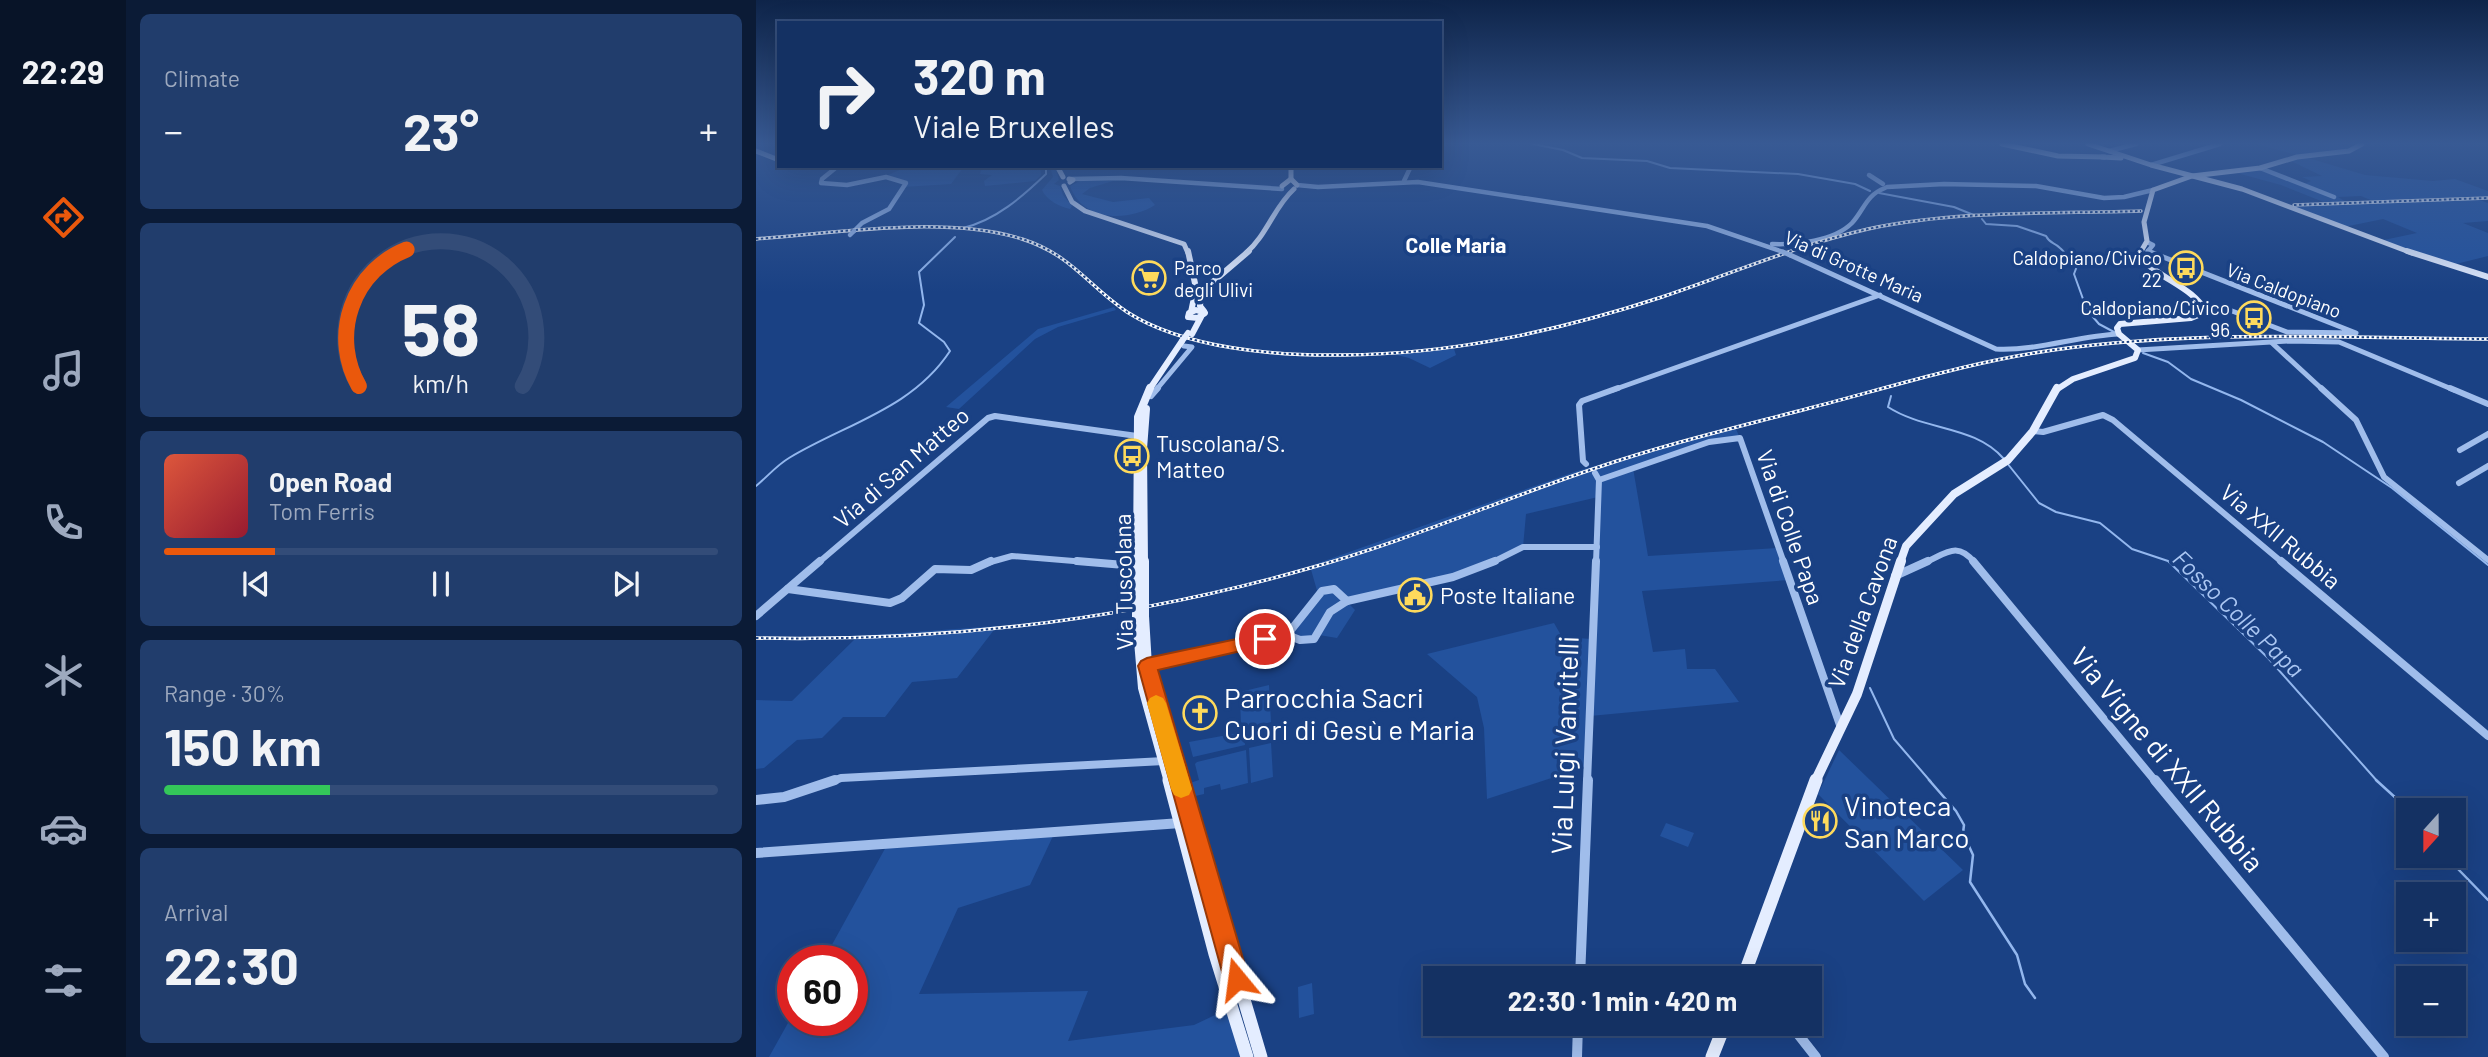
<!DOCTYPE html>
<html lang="en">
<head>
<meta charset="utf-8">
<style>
	:root { --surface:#143163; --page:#213d6c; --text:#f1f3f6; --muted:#9da9be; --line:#334c78; --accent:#ea580c }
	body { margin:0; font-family:Barlow,sans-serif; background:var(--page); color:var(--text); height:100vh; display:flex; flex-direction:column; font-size:26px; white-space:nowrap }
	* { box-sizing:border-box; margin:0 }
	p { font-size:23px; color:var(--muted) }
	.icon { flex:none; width:38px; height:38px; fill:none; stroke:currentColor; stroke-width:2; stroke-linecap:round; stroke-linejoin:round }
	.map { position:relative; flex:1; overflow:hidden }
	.side { display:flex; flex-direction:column; gap:14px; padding:14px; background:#0b1b36; width:630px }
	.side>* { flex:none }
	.top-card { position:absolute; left:21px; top:21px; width:665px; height:147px; border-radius:0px; box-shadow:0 7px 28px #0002,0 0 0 2px var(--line); background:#143163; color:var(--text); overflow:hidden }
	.needle { width:46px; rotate:201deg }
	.buttons { position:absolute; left:1640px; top:798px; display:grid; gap:14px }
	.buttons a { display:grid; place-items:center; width:70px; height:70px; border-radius:0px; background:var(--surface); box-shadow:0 7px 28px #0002,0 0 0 2px var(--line); font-size:35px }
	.speed { position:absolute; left:21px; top:945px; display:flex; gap:14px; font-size:35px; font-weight:700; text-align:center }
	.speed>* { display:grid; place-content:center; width:91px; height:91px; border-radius:50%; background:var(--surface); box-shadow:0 7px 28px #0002,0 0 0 2px var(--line); line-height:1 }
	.speed .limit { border:10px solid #d22; background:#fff; color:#111 }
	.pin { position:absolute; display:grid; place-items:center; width:60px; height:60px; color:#fff; margin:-30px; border:4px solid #fff; border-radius:50%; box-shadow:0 2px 7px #0007 }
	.me { position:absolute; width:77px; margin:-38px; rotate:344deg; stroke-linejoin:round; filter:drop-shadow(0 0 5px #0008) }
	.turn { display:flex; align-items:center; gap:24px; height:147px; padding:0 21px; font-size:32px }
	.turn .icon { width:91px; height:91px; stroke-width:2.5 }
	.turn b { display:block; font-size:49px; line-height:60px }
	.big { font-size:52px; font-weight:700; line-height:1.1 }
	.side .tile { flex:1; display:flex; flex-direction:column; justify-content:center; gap:10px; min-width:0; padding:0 24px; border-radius:10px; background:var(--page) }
	.side .dial { align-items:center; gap:0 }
	.dial svg { height:182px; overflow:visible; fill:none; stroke:var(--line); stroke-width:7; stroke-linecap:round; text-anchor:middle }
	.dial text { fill:var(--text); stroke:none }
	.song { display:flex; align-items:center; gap:21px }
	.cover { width:84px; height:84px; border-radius:10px; background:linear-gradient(135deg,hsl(10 70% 55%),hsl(350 70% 35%)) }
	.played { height:7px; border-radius:4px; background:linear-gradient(90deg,var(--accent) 20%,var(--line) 20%) }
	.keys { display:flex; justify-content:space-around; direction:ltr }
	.heat { display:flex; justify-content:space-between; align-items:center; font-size:38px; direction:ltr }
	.charge { height:10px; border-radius:5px; background:linear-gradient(90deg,#34c759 30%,var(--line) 0) }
	.trip { position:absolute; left:667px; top:966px; width:399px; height:70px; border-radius:0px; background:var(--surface); box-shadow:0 7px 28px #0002,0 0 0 2px var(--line); font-weight:700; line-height:70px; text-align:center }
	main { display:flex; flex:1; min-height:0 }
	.menu { display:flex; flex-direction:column; width:126px; justify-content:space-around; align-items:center; background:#081428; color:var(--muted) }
	.menu .icon { width:49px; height:49px }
	.menu .on { color:var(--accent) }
	.menu b { font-size:32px; color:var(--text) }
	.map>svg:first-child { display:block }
</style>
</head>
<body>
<main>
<nav class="menu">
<b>22:29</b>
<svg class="icon on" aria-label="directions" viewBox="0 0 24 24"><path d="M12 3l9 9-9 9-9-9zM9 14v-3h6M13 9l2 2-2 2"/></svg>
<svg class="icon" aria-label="music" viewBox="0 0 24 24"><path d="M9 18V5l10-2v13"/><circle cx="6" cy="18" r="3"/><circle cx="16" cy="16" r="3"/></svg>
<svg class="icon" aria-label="phone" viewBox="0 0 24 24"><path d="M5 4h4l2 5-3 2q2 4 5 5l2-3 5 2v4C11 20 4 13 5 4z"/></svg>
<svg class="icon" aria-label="climate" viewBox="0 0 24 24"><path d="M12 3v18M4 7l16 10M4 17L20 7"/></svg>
<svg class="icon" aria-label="car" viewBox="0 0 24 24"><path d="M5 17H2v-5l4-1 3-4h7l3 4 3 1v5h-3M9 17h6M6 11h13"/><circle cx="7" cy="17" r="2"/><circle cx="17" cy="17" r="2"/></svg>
<svg class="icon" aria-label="filters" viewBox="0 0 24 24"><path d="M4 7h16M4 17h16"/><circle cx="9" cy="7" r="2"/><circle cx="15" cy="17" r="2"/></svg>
</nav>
<section class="side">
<div class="tile"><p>Climate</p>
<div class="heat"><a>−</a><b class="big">23°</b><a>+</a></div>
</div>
<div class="tile dial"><svg viewBox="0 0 100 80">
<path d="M14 69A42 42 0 1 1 86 69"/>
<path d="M14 69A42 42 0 0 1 35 9" stroke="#ea580c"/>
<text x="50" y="56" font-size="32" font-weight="700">58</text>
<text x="50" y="72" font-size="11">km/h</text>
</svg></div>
<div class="tile">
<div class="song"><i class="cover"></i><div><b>Open Road</b><p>Tom Ferris</p></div></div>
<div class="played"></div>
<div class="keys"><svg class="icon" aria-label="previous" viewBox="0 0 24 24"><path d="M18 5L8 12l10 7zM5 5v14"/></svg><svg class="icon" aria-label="pause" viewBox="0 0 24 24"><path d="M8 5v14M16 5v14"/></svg><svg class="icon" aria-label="next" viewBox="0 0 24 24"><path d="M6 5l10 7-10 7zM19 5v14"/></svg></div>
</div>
<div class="tile"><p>Range · 30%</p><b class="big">150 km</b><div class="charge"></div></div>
<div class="tile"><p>Arrival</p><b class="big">22:30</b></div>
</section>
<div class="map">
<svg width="1732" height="1057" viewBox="0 0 1732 1057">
	<rect width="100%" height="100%" fill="#1a4184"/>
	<g fill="#23529d">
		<path d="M1500 144H1576L1595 148 1541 155Z"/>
		<path d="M1549 157 1609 175 1677 181 1699 179 1732 191V197L1617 201 1605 196 1582 197 1590 202 1570 203 1525 185 1481 173 1504 169 1548 184 1555 181 1546 177 1566 176 1535 161Z"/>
		<path d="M152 166H284L285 175 279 181 229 186 228 181 236 175 224 174 226 168H207L195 184 147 187 149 183 128 177Z"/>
		<path d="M294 166 300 169 303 180 298 184 304 186 307 195 316 206 314 209C305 207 291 201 286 190L297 177Z"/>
		<path d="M326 180 357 181 334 188 326 194 357 202 393 198 399 205C372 222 327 222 314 186Z"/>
		<path d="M1721 199 1732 203V221L1707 223 1732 233V256L1696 265 1623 241 1661 233 1627 219 1588 227 1536 206Z"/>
		<path d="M358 307 360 310 302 327 279 339 203 409 190 407 282 329Z"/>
		<path d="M698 349 700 355 674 368 653 358 637 354Z"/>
		<path d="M979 427 984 438 953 442 877 468 892 556 1022 548 1033 580 886 591 897 652 929 649 931 669H959L983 702 834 716 832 766 731 799 728 728 721 697 671 654 798 623 806 637 836 639 842 497 770 514 767 547 729 566 591 602 599 610 581 638 563 635 551 641 531 635 562 594 554 566 821 471Z"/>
		<path d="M241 626 201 678 156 682 129 717H87L66 738 41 740 8 768 0 769V700L36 701 102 636Z"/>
		<path d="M513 685 515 722 485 730 484 692Z"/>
		<path d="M488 732 489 745 437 757 433 742Z"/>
		<path d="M515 743 517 777 495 783 493 748Z"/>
		<path d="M490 750 492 783 465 790 464 784 448 788V794L435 797 431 784 443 780 439 764 441 762Z"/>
		<path d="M1083 750 1207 870 1168 901 1062 794Z"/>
		<path d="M910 823 938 833 932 847 904 836Z"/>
		<path d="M297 836 274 885 202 908 163 994 332 991 312 1041 438 1025 476 1007 490 1057H13L37 1014V1020H96V961H67L131 845Z"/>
		<path d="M556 983 558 1014 543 1018 542 987Z"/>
	</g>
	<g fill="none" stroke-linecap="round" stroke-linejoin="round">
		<g stroke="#93b7ee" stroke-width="2">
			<path d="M777 144 807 150 826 158 891 161 914 168 1042 174 1099 184 1114 191"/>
			<path d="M1123 193 1198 207 1220 216"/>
			<path d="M1226 219 1230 224 1261 226 1290 236C1294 244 1298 242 1304 248 1310 253 1313 260 1321 266L1318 274 1331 310 1343 324 1358 332"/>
			<path d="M207 228C240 220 266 197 290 174V166"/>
			<path d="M1387 353 1412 362 1435 379 1485 400 1567 442 1636 488 1732 565"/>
			<path d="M1135 396 1132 407C1169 431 1219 425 1248 459"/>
			<path d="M1251 463 1283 503 1300 512 1344 523 1376 549 1412 561 1512 658 1622 782"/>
			<path d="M0 486C11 477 21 465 33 458 89 424 156 409 194 351L188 342 163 323 168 305 163 272 199 237"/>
			<path d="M1114 688 1138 739 1175 782"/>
		</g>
		<g stroke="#93b7ee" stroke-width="2.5">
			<path d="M1173 780 1200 811 1208 825 1207 833 1217 855 1214 882 1261 955 1269 984 1279 998"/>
			<path d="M1620 780 1653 810"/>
			<path d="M1698 849 1701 852 1702 869 1732 900"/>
		</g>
		<g stroke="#a0bdeb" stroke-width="4.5">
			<path d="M1353 151 1380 144"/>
			<path d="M1395 165 1464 144"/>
			<path d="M82 166 66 179 65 183 91 185 130 177 150 183 133 209 106 223 98 231"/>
			<path d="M1504 168 1578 197"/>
			<path d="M1113 175 1127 184"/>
			<path d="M315 179 365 178 526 189"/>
			<path d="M648 181 655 166"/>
			<path d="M541 185 562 187 662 182 951 226 1027 252"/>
			<path d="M1131 187 1188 184 1280 186 1348 198 1368 197 1397 190"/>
			<path d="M1391 242 1397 245 1392 251 1395 253"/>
			<path d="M1016 244C1040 245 1078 241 1096 223 1108 210 1110 195 1129 188"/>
		</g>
		<g stroke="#a0bdeb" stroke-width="5">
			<path d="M1392 251 1600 333 1531 332 1463 306 1450 308"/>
			<path d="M1034 255 1240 349C1282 351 1321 336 1363 334"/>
			<path d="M1516 343 1567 390"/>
			<path d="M1382 350 1534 341 1583 342 1698 390"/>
			<path d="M400 390 436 347 428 346"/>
			<path d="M857 390 1124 295"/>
		</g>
		<g stroke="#a0bdeb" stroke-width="6">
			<path d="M1565 388 1600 420 1628 477 1732 560"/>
			<path d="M1694 388 1732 404"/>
			<path d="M395 396 402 388"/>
			<path d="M1277 431 1287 432 1347 415 1357 420 1527 563"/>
			<path d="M1704 450 1732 434"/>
			<path d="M830 464 827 461 823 405 826 401 862 388"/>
			<path d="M839 473 843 480 840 563"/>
			<path d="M843 480 953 442 984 438 1028 563"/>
			<path d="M1703 483 1732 466"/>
			<path d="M62 563 232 418 239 416 381 436"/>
			<path d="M231 563 256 556 342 563"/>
			<path d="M735 563 767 547H841"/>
			<path d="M1168 563C1191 553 1201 541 1219 563"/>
		</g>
		<g stroke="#a0bdeb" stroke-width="8">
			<path d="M321 561 380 566"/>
			<path d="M1027 561 1085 728"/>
			<path d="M1217 561 1400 782"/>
			<path d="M1525 561 1732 736"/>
			<path d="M1139 576 1172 561"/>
			<path d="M32 589 134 603 146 598 179 569 215 570 235 561"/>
			<path d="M0 616 64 561"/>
			<path d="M531 635 566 591 578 589 591 601"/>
			<path d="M391 666 531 635 544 640 558 639 574 612 591 601 697 577 739 561"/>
			<path d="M74 782 85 778 408 761"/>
			<path d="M831 782 840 561"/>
		</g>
		<g stroke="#a0bdeb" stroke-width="10">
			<path d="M1399 780 1628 1057"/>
			<path d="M0 800 28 797 79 780"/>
			<path d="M0 853 425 823"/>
			<path d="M824 978 832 780"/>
			<path d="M1034 1024 1060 1057"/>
			<path d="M821 1057 822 1024"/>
		</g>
		<g stroke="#e4edff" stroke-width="5">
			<path d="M1246 144 1302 156 1349 157"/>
			<path d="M1332 144 1395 165 1486 189 1656 253"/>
			<path d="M0 151 23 160"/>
			<path d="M1346 157 1365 158"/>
			<path d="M301 166 307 177"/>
			<path d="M535 166V179L541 185"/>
			<path d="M313 179 317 180 314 182"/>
			<path d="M308 186 316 202 329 211 428 244 432 253"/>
			<path d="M526 186 535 179"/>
			<path d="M490 253C511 235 518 207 538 189"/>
			<path d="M1384 253 1391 241 1388 222 1397 190 1436 176 1504 168 1541 157 1593 151 1606 144"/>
		</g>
		<g stroke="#e4edff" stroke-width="6">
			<path d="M432 251 440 288 435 312"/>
			<path d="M1651 251 1732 277"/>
			<path d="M440 310 449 313 442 318 432 317 433 313Z"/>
			<path d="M448 311 444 306 445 292 493 251"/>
			<path d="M436 334 445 317"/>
			<path d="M393 390 426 341"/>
			<path d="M1300 390 1317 379 1379 358 1382 350 1363 334 1361 328 1364 324 1435 318 1450 312C1437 286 1401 279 1383 255L1385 251"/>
		</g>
		<g stroke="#e4edff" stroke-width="8">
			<path d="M381 563 382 417 394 388"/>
			<path d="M388 563 387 449 390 409"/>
			<path d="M1144 563 1150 546 1198 494 1252 460 1277 431 1301 388"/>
		</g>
		<g stroke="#e4edff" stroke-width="10">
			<path d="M388 561V596"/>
			<path d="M381 598V561"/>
			<path d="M388 616 391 666 423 782"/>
			<path d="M381 617 387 688 413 782"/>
			<path d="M1059 782 1101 694 1145 561"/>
		</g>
		<g stroke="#e4edff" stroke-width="13">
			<path d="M413 780 459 954 491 1057"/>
			<path d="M423 780 505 1057"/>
			<path d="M987 978 1060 780"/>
			<path d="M956 1057 969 1024"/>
		</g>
		<defs>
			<g id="rail">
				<path d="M1538 205 1732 198"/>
				<path d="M0 239C79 233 190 215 266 239 316 255 331 285 371 312 429 349 521 356 588 355 698 354 802 331 906 297 974 274 1042 245 1112 229 1201 210 1295 214 1385 211"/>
				<path d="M0 638C188 642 373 620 554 568 651 541 744 500 840 468 910 444 982 427 1054 408 1123 390 1191 369 1261 356 1413 328 1578 338 1732 339"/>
			</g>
		</defs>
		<use href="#rail" stroke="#fff" stroke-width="3.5"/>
		<use href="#rail" stroke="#1a4184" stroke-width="2" stroke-dasharray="2.5" stroke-linecap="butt"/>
		<path stroke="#a0bdeb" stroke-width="4.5" d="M94 235 98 231"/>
		<path stroke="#a0bdeb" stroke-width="5" d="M1027 252 1034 255"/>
		<path stroke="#e4edff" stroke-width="6" d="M426 341 432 333"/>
		<g stroke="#e4edff" stroke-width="10">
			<path d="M388 596V616"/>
			<path d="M381 598V617"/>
		</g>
	</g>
	<linearGradient id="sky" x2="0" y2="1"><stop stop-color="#0e2449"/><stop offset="0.49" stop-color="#385a94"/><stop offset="1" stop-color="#385a94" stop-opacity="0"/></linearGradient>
	<rect width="1732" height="292" fill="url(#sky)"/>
	<path fill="#ea580c" stroke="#983908" stroke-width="2" d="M509 633 515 635 518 639 515 644 402 670 493 979 490 988 481 991 472 988 468 979 382 666 385 661 391 658Z"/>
	<path fill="#f59e0b" d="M400 695 407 698 410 703 436 789 433 795 425 798 418 795 415 789 391 703 394 698Z"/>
	<defs>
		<symbol id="bus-ring" viewBox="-11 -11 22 22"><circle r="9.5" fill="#1a4184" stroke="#feda5c" stroke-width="1.5"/><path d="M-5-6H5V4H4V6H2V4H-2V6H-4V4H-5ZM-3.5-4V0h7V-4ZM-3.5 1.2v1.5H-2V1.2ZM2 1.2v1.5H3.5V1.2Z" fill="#feda5c"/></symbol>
		<symbol id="supermarket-ring" viewBox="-11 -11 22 22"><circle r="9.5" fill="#1a4184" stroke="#feda5c" stroke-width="1.5"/><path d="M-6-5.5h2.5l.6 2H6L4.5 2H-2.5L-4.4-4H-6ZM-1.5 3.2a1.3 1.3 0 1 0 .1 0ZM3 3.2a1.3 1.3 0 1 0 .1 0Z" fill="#feda5c"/></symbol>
		<symbol id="civic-ring" viewBox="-11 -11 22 22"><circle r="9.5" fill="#1a4184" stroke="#feda5c" stroke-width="1.5"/><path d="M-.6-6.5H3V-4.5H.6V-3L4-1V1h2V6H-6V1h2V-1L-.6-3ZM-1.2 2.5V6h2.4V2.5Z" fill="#feda5c"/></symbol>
		<symbol id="church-ring" viewBox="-11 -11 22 22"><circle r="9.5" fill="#1a4184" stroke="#feda5c" stroke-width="1.5"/><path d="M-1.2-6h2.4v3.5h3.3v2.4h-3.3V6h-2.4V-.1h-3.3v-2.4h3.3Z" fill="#feda5c"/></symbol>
		<symbol id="restaurant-ring" viewBox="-11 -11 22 22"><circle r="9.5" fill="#1a4184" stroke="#feda5c" stroke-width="1.5"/><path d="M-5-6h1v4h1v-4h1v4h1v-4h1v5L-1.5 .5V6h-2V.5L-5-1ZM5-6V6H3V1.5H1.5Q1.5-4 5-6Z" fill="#feda5c"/></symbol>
	</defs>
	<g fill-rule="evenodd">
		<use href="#bus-ring" x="1411" y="249" width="38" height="38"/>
		<use href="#supermarket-ring" x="374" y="259" width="38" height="38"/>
		<use href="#bus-ring" x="1479" y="299" width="38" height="38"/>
		<use href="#bus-ring" x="357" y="437" width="38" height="38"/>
		<use href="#civic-ring" x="640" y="576" width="38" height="38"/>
		<use href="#church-ring" x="425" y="694" width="38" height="38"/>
		<use href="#restaurant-ring" x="1045" y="802" width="38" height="38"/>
	</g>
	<g text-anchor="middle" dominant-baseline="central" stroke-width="7" stroke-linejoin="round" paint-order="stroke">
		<g font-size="19" fill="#fff" stroke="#1a4184" text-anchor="end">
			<text x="1406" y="257">Caldopiano/Civico<tspan x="1406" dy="22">22</tspan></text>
			<text x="418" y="267" text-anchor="start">Parco<tspan x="418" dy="22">degli Ulivi</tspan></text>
			<text x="1474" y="307">Caldopiano/Civico<tspan x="1474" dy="22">96</tspan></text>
		</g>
		<g font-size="19" fill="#fff" stroke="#1a4184">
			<text transform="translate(1098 266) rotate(24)">Via di Grotte Maria</text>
			<text transform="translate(1528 290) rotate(21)">Via Caldopiano</text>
		</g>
		<g font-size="21" font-weight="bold" fill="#fff" stroke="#1a4184">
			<text x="700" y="244">Colle Maria</text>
		</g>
		<g font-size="23" fill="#fff" stroke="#1a4184" text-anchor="start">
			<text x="400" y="443">Tuscolana/S.<tspan x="400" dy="26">Matteo</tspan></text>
			<text x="684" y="595">Poste Italiane</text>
		</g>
		<g font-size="23" fill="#fff" stroke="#1a4184">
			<text transform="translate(145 467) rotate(-41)">Via di San Matteo</text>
			<text transform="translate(1035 527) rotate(71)">Via di Colle Papa</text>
			<text transform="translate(1525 536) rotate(40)">Via XXII Rubbia</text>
			<text transform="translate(367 582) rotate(-91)">Via Tuscolana</text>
			<text transform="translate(1106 612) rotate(-70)">Via della Cavona</text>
		</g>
		<g font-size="24" font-style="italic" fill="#abc7f3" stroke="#1a4184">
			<text transform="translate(1483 613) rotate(44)">Fosso Colle Papa</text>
		</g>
		<g font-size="28" fill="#fff" stroke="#1a4184" text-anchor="start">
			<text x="468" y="697">Parrocchia Sacri<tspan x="468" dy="32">Cuori di Gesù e Maria</tspan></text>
			<text x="1088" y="805">Vinoteca<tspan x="1088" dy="32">San Marco</tspan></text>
		</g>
		<g font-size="28" fill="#fff" stroke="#1a4184">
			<text transform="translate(808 745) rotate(-88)">Via Luigi Vanvitelli</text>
			<text transform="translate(1412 759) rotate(50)">Via Vigne di XXII Rubbia</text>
		</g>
	</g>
</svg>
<div class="buttons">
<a><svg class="needle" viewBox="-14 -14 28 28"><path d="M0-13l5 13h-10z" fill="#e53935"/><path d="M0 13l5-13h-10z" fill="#9da9be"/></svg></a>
<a>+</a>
<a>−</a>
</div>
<div class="speed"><div class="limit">60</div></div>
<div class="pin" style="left:509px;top:639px;background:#d93025"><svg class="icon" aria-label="arrive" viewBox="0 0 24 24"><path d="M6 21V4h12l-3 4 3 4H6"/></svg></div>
<svg class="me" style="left:481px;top:979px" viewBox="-20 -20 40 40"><path d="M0-17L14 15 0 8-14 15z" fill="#ea580c" stroke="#fff" stroke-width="4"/></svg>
<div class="trip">22:30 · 1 min · 420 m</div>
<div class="top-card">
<div class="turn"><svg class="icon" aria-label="right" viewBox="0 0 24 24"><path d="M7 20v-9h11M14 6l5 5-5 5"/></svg><div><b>320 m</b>Viale Bruxelles</div></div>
</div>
</div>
</main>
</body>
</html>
